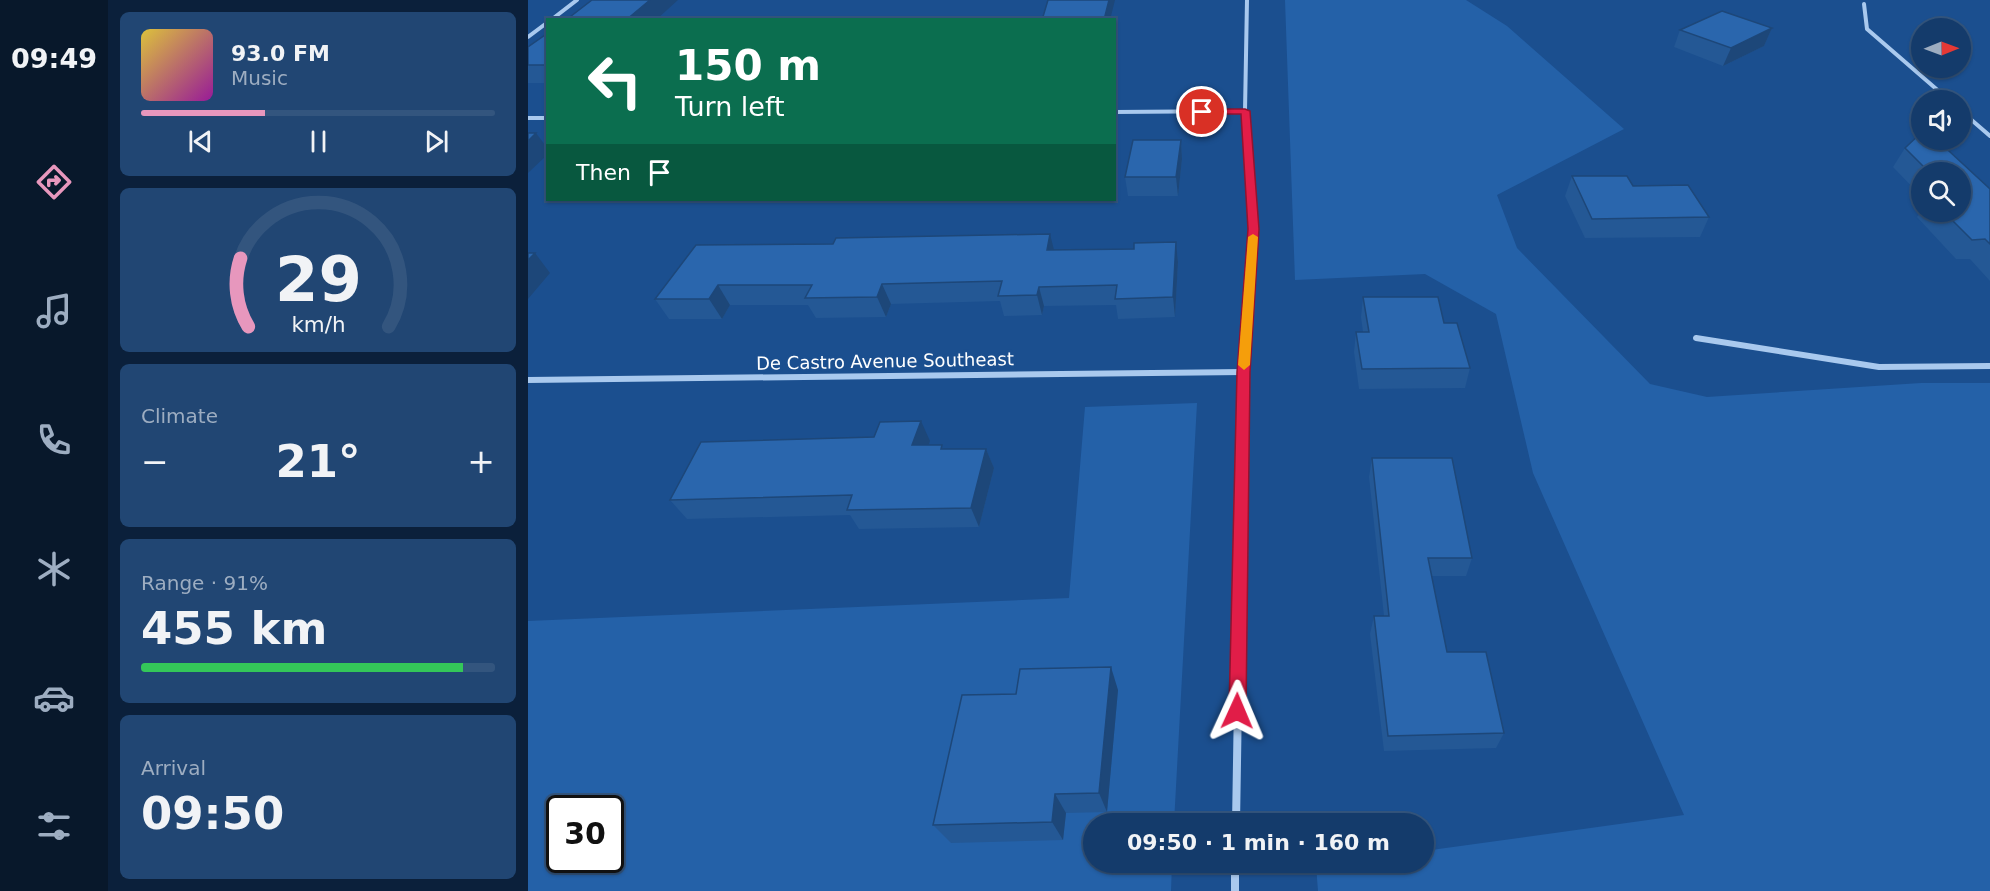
<!DOCTYPE html>
<html lang="en">
<head>
<meta charset="utf-8">
<style>
	:root { --surface:#143b6b; --page:#214673; --text:#f1f3f6; --muted:#9dadc1; --line:#33557e; --accent:#e797bd }
	body { margin:0; font-family:"DejaVu Sans",sans-serif; background:var(--page); color:var(--text); height:100vh; display:flex; flex-direction:column; font-size:22px; white-space:nowrap }
	* { box-sizing:border-box; margin:0 }
	p { font-size:20px; color:var(--muted) }
	.icon { flex:none; width:33px; height:33px; fill:none; stroke:currentColor; stroke-width:2; stroke-linecap:round; stroke-linejoin:round }
	.map { position:relative; flex:1; overflow:hidden }
	.drawer { display:flex; flex-direction:column; gap:12px; padding:12px; background:#0b203b; width:420px }
	.drawer>* { flex:none }
	.guide { position:absolute; left:18px; top:18px; width:570px; height:183px; border-radius:0px; box-shadow:0 2px 4px #0004,0 0 0 2px var(--line); background:#0b6e4f; color:#fff; overflow:hidden }
	.needle { width:39px; rotate:89deg }
	.tools { position:absolute; left:1383px; top:18px; display:grid; gap:12px }
	.tools a { display:grid; place-items:center; width:60px; height:60px; border-radius:50%; background:var(--surface); box-shadow:0 2px 4px #0004,0 0 0 2px var(--line); font-size:30px }
	.speed { position:absolute; left:18px; top:795px; display:flex; gap:12px; font-size:30px; font-weight:700; text-align:center }
	.speed>* { display:grid; place-content:center; width:78px; height:78px; border-radius:50%; background:var(--surface); box-shadow:0 2px 4px #0004,0 0 0 2px var(--line); line-height:1 }
	.speed .limit { border:3px solid #111; border-radius:9px; background:#fff; color:#111 }
	.pin { position:absolute; display:grid; place-items:center; width:51px; height:51px; color:#fff; margin:-26px; border:3px solid #fff; border-radius:50%; box-shadow:0 2px 6px #0007 }
	.me { position:absolute; width:66px; margin:-33px; rotate:1deg; stroke-linejoin:round; filter:drop-shadow(0 0 4px #0008) }
	.turn { display:flex; align-items:center; gap:21px; height:126px; padding:0 30px; font-size:27px }
	.turn .icon { width:78px; height:78px; stroke-width:2.5 }
	.turn b { display:block; font-size:42px; line-height:51px }
	.then { display:flex; align-items:center; height:57px; padding:0 30px; background:#0003; gap:12px; font-size:22px }
	.big { font-size:45px; font-weight:600; line-height:1.1 }
	.drawer .card { flex:1; display:flex; flex-direction:column; justify-content:center; gap:9px; min-width:0; padding:0 21px; border-radius:9px; background:var(--page) }
	.drawer .dial { align-items:center; gap:0 }
	.dial svg { height:156px; overflow:visible; fill:none; stroke:var(--line); stroke-width:7; stroke-linecap:round; text-anchor:middle }
	.dial text { fill:var(--text); stroke:none }
	.song { display:flex; align-items:center; gap:18px }
	.cover { width:72px; height:72px; border-radius:9px; background:linear-gradient(135deg,hsl(50 70% 55%),hsl(300 70% 35%)) }
	.played { height:6px; border-radius:3px; background:linear-gradient(90deg,var(--accent) 35%,var(--line) 35%) }
	.keys { display:flex; justify-content:space-around; direction:ltr }
	.heat { display:flex; justify-content:space-between; align-items:center; font-size:33px; direction:ltr }
	.charge { height:9px; border-radius:4px; background:linear-gradient(90deg,#34c759 91%,var(--line) 0) }
	.trip { position:absolute; left:555px; top:813px; width:351px; height:60px; border-radius:30px; background:var(--surface); box-shadow:0 2px 4px #0004,0 0 0 2px var(--line); font-weight:600; line-height:60px; text-align:center }
	main { display:flex; flex:1; min-height:0 }
	.dock { display:flex; flex-direction:column; width:108px; justify-content:space-around; align-items:center; background:#08182b; color:var(--muted) }
	.dock .icon { width:42px; height:42px }
	.dock .current { color:var(--accent) }
	.dock b { font-size:27px; color:var(--text) }
	.map>svg:first-child { display:block }
</style>
</head>
<body>
<main>
<nav class="dock">
<b>09:49</b>
<svg class="icon current" aria-label="directions" viewBox="0 0 24 24"><path d="M12 3l9 9-9 9-9-9zM9 14v-3h6M13 9l2 2-2 2"/></svg>
<svg class="icon" aria-label="music" viewBox="0 0 24 24"><path d="M9 18V5l10-2v13"/><circle cx="6" cy="18" r="3"/><circle cx="16" cy="16" r="3"/></svg>
<svg class="icon" aria-label="phone" viewBox="0 0 24 24"><path d="M5 4h4l2 5-3 2q2 4 5 5l2-3 5 2v4C11 20 4 13 5 4z"/></svg>
<svg class="icon" aria-label="climate" viewBox="0 0 24 24"><path d="M12 3v18M4 7l16 10M4 17L20 7"/></svg>
<svg class="icon" aria-label="car" viewBox="0 0 24 24"><path d="M5 17H2v-5l4-1 3-4h7l3 4 3 1v5h-3M9 17h6M6 11h13"/><circle cx="7" cy="17" r="2"/><circle cx="17" cy="17" r="2"/></svg>
<svg class="icon" aria-label="filters" viewBox="0 0 24 24"><path d="M4 7h16M4 17h16"/><circle cx="9" cy="7" r="2"/><circle cx="15" cy="17" r="2"/></svg>
</nav>
<section class="drawer">
<div class="card">
<div class="song"><i class="cover"></i><div><b>93.0 FM</b><p>Music</p></div></div>
<div class="played"></div>
<div class="keys"><svg class="icon" aria-label="previous" viewBox="0 0 24 24"><path d="M18 5L8 12l10 7zM5 5v14"/></svg><svg class="icon" aria-label="pause" viewBox="0 0 24 24"><path d="M8 5v14M16 5v14"/></svg><svg class="icon" aria-label="next" viewBox="0 0 24 24"><path d="M6 5l10 7-10 7zM19 5v14"/></svg></div>
</div>
<div class="card dial"><svg viewBox="0 0 100 80">
<path d="M14 69A42 42 0 1 1 86 69"/>
<path d="M14 69A42 42 0 0 1 10 34" stroke="#e797bd"/>
<text x="50" y="56" font-size="32" font-weight="700">29</text>
<text x="50" y="72" font-size="11">km/h</text>
</svg></div>
<div class="card"><p>Climate</p>
<div class="heat"><a>−</a><b class="big">21°</b><a>+</a></div>
</div>
<div class="card"><p>Range · 91%</p><b class="big">455 km</b><div class="charge"></div></div>
<div class="card"><p>Arrival</p><b class="big">09:50</b></div>
</section>
<div class="map">
<svg width="1462" height="891" viewBox="0 0 1462 891">
	<rect width="100%" height="100%" fill="#1b4f8f"/>
	<g fill="#2461a8" fill-rule="evenodd">
		<path d="M757 0H938L979 26 1096 129 969 195 989 248 1122 384 1179 397 1393 383H1462V891H790L788 865 810 862H896V851L1156 815 1005 473 968 314 897 274 767 280Z"/>
		<path d="M669 403 646 823 566 824V862L644 863 643 891H0V621L541 598 557 407ZM32 808H82V860H32Z"/>
	</g>
	<g fill="none" stroke-linecap="round" stroke-linejoin="round">
		<g stroke="#a9c9ee" stroke-width="4">
			<path d="M719 0 717 111 720 147"/>
			<path d="M1336 4 1339 29 1421 100"/>
			<path d="M23 20 49 0"/>
			<path d="M0 37 20 22"/>
			<path d="M1432 110 1462 136"/>
			<path d="M586 112 717 111"/>
			<path d="M0 118H20"/>
		</g>
		<path stroke="#a9c9ee" stroke-width="4.5" d="M718 335 726 229 720 145"/>
		<g stroke="#a9c9ee" stroke-width="6">
			<path d="M1168 338 1351 367 1462 366"/>
			<path d="M0 380 715 372"/>
			<path d="M712 578 715 372 718 334"/>
		</g>
		<g stroke="#a9c9ee" stroke-width="8">
			<path d="M708 824 712 577"/>
			<path d="M707 862V891"/>
		</g>
	</g>
	<g fill="#245895">
		<path d="M1244 28 1236 46 1195 66 1146 47 1152 30Z"/>
		<path d="M20 33V83H0V47Z"/>
		<path d="M1394 132V140H1409L1462 189V281L1442 259H1428L1389 217 1394 211V212H1432V172H1394V197L1365 167 1377 148Z"/>
		<path d="M653 140 654 159 650 196H600L597 177Z"/>
		<path d="M1044 176 1105 186 1181 217 1172 237 1057 238 1037 196Z"/>
		<path d="M648 242 650 262 647 317 590 319 588 305 516 306 514 315 476 316 472 301 363 304 358 317 288 318 280 305H202L194 319H141L127 299 168 245 526 250 606 249Z"/>
		<path d="M835 297 916 323 942 368 937 388 831 389 826 352 828 332H835L833 317Z"/>
		<path d="M402 441 400 445 416 449H458L466 468 451 527 331 529 322 515 159 519 142 500Z"/>
		<path d="M844 458 944 558 938 576H904L919 652 976 733 968 748 856 751 842 634 846 616H856L841 477Z"/>
		<path d="M590 690 579 812 538 813 535 840 423 843 405 825 488 694Z"/>
	</g>
	<g fill="#1d4779">
		<path d="M122 0H150L128 20H98Z"/>
		<path d="M581 0H587L582 20H576Z"/>
		<path d="M1244 28 1236 46 1195 66 1203 48Z"/>
		<path d="M8 133 20 149V154L0 173V141Z"/>
		<path d="M653 140 654 159 650 196 648 177Z"/>
		<path d="M522 234 527 254 519 250Z"/>
		<path d="M648 242 650 262 647 317 645 297Z"/>
		<path d="M7 253 22 273 0 299V260Z"/>
		<path d="M354 284 363 304 358 317 349 297Z"/>
		<path d="M190 285 202 305 194 319 181 299Z"/>
		<path d="M511 287 516 306 514 315 509 295Z"/>
		<path d="M393 421 402 441 394 465 384 445Z"/>
		<path d="M458 449 466 468 451 527 443 508Z"/>
		<path d="M583 667 590 690 579 812 571 793Z"/>
		<path d="M527 794 538 813 535 840 524 822Z"/>
	</g>
	<g fill="#2a66ad" stroke="#1d4779" stroke-width="1.5">
		<path d="M64 0H122L98 20H38Z"/>
		<path d="M520 0H581L576 20H514Z"/>
		<path d="M1194 11 1244 28 1203 48 1152 30Z"/>
		<path d="M20 33V65H0V47Z"/>
		<path d="M1394 132V140H1409L1462 189V244L1457 239 1444 240 1416 212H1432V172H1401L1377 148Z"/>
		<path d="M0 133H8L0 141Z"/>
		<path d="M605 140H653L648 177H597Z"/>
		<path d="M1044 176H1099L1105 186 1160 185 1181 217 1064 219Z"/>
		<path d="M522 234 519 250 606 249V243L648 242 645 297 587 299 589 285 511 287 509 295 470 296 474 281 354 284 349 297 277 298 284 285H190L181 299H127L168 245 305 244 308 238Z"/>
		<path d="M0 253H7L0 260Z"/>
		<path d="M835 297H910L916 323H929L942 368 834 369 828 332H841Z"/>
		<path d="M393 421 384 445H414L413 449H458L443 508 319 510 324 495 142 500 173 442 346 437 352 422Z"/>
		<path d="M844 458H924L944 558H900L919 652H958L976 733 860 736 846 616H861Z"/>
		<path d="M583 667 571 793 527 794 524 822 405 825 434 695 488 694 492 669Z"/>
	</g>
	<path fill="#e11d48" stroke="#92132f" stroke-width="1.5" d="M717 109 722 111 731 229 722 372 718 711 716 717 709 719 703 717 701 711 709 372 720 229 713 114H674L669 112 674 109Z"/>
	<path fill="#f59e0b" d="M725 234 730 237 722 365 716 370 710 365 720 237Z"/>
	<g text-anchor="middle" dominant-baseline="central" stroke-width="6" stroke-linejoin="round" paint-order="stroke">
		<g font-size="18" fill="#fff" stroke="#1b4f8f">
			<text transform="translate(357 361) rotate(-1)">De Castro Avenue Southeast</text>
		</g>
	</g>
</svg>
<div class="tools">
<a><svg class="needle" viewBox="-14 -14 28 28"><path d="M0-13l5 13h-10z" fill="#e53935"/><path d="M0 13l5-13h-10z" fill="#9dadc1"/></svg></a>
<a><svg class="icon" aria-label="sound" viewBox="0 0 24 24"><path d="M4 9h4l5-4v14l-5-4H4zM17 9q2 3 0 6"/></svg></a>
<a><svg class="icon" aria-label="search" viewBox="0 0 24 24"><circle cx="10" cy="10" r="6"/><path d="M15 15l6 6"/></svg></a>
</div>
<div class="speed"><div class="limit">30</div></div>
<div class="pin" style="left:674px;top:112px;background:#d93025"><svg class="icon" aria-label="arrive" viewBox="0 0 24 24"><path d="M6 21V4h12l-3 4 3 4H6"/></svg></div>
<svg class="me" style="left:709px;top:711px" viewBox="-20 -20 40 40"><path d="M0-17L14 15 0 8-14 15z" fill="#e11d48" stroke="#fff" stroke-width="4"/></svg>
<div class="trip">09:50 · 1 min · 160 m</div>
<div class="guide">
<div class="turn"><svg class="icon" aria-label="left" viewBox="0 0 24 24"><path d="M17 20v-9H6M10 6l-5 5 5 5"/></svg><div><b>150 m</b>Turn left</div></div>
<div class="then">Then<svg class="icon" aria-label="arrive" viewBox="0 0 24 24"><path d="M6 21V4h12l-3 4 3 4H6"/></svg></div>
</div>
</div>
</main>
</body>
</html>
